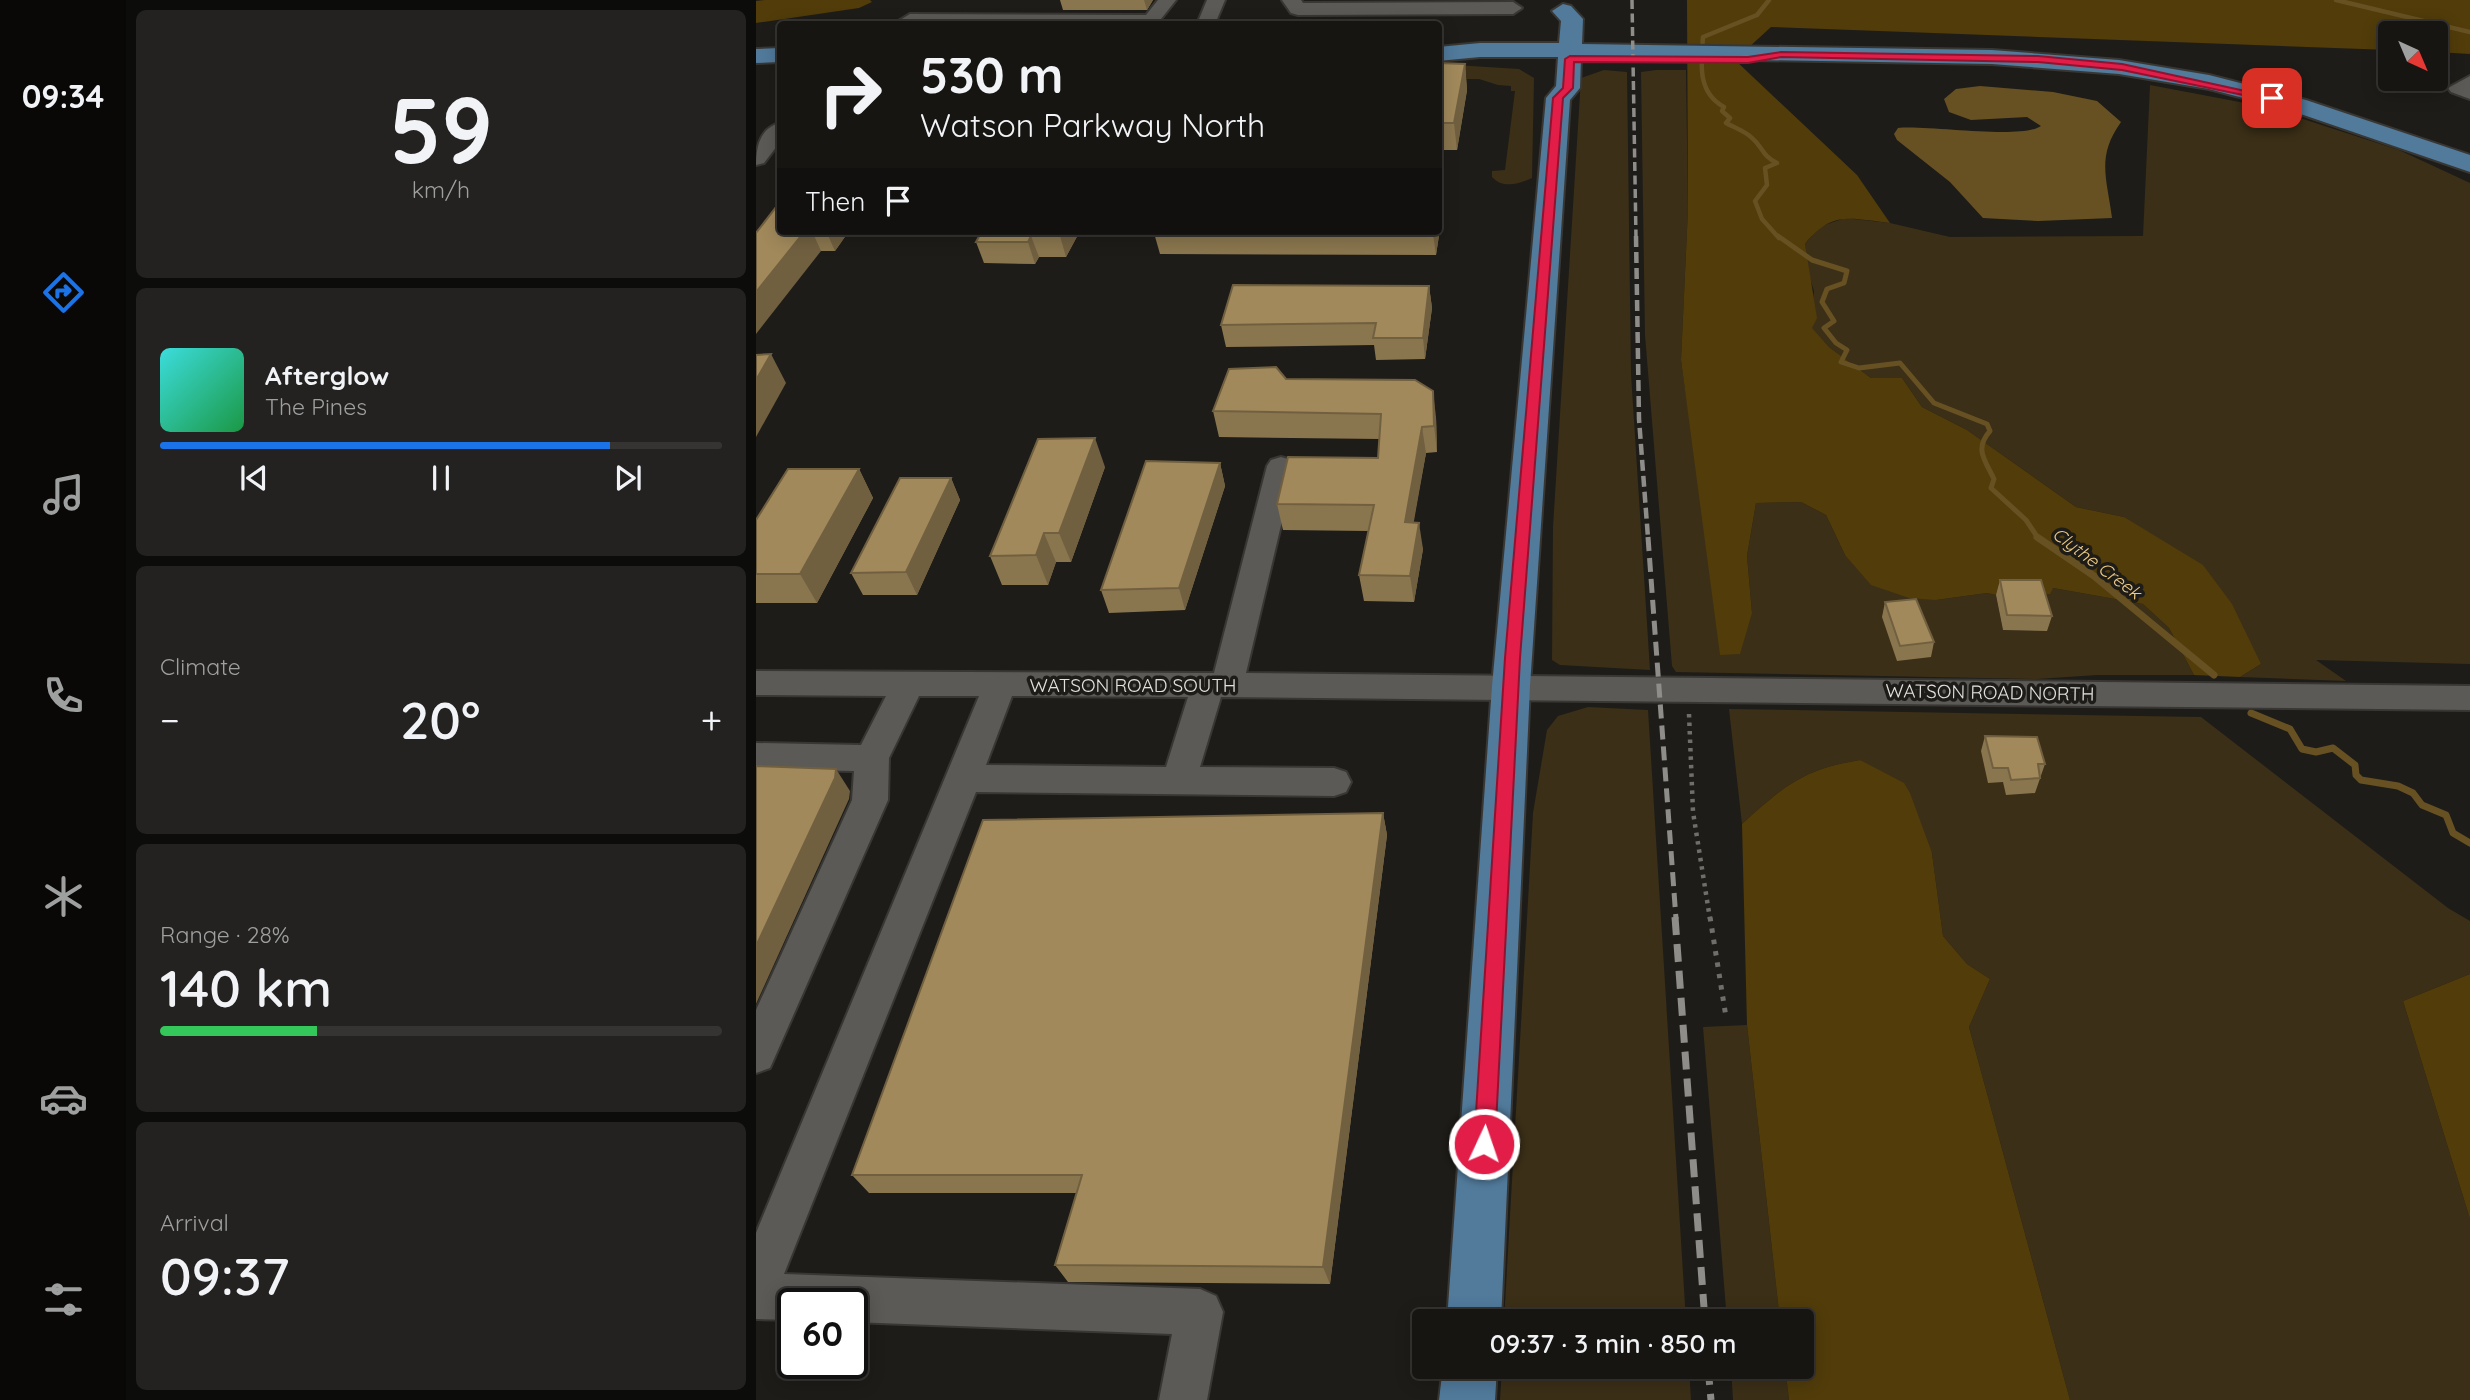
<!DOCTYPE html>
<html lang="en">
<head>
<meta charset="utf-8">
<style>
	:root { --surface:#161512; --page:#232220; --text:#f1f3f6; --muted:#9e9f9f; --line:#353432; --accent:#1a73e8 }
	body { margin:0; font-family:Quicksand,sans-serif; background:var(--page); color:var(--text); height:100vh; display:flex; flex-direction:column; font-size:26px; white-space:nowrap }
	* { box-sizing:border-box; margin:0 }
	p { font-size:23px; color:var(--muted) }
	.icon { flex:none; width:38px; height:38px; fill:none; stroke:currentColor; stroke-width:2; stroke-linecap:round; stroke-linejoin:round }
	.map { position:relative; flex:1; overflow:hidden }
	.sheet { display:flex; flex-direction:column; gap:10px; padding:10px; background:#0c0c0a; width:630px }
	.sheet>* { flex:none }
	.guide { position:absolute; left:21px; top:21px; width:665px; height:214px; border-radius:7px; box-shadow:0 4px 18px #0003,0 0 0 2px var(--line); background:#161512; color:var(--text); overflow:hidden }
	.needle { width:46px; rotate:136deg }
	.buttons { position:absolute; left:1622px; top:21px; display:grid; gap:14px }
	.buttons a { display:grid; place-items:center; width:70px; height:70px; border-radius:7px; background:var(--surface); box-shadow:0 4px 18px #0003,0 0 0 2px var(--line); font-size:35px }
	.speed { position:absolute; left:21px; top:1288px; display:flex; gap:14px; font-size:35px; font-weight:700; text-align:center }
	.speed>* { display:grid; place-content:center; width:91px; height:91px; border-radius:50%; background:var(--surface); box-shadow:0 4px 18px #0003,0 0 0 2px var(--line); line-height:1 }
	.speed .limit { border:4px solid #111; border-radius:10px; background:#fff; color:#111 }
	.pin { position:absolute; display:grid; place-items:center; width:60px; height:60px; color:#fff; margin:-30px; border-radius:14px; box-shadow:0 4px 10px #0006 }
	.me { position:absolute; width:77px; margin:-38px; rotate:3deg; stroke-linejoin:round; filter:drop-shadow(0 0 5px #0008) }
	.turn { display:flex; align-items:center; gap:24px; height:147px; padding:0 28px; font-size:32px }
	.turn .icon { width:91px; height:91px; stroke-width:2.5 }
	.turn b { display:block; font-size:49px; line-height:60px }
	.then { display:flex; align-items:center; height:66px; padding:0 28px; background:#0003; gap:14px; font-size:26px }
	.big { font-size:52px; font-weight:600; line-height:1.1 }
	.sheet .card { flex:1; display:flex; flex-direction:column; justify-content:center; gap:10px; min-width:0; padding:0 24px; border-radius:10px; background:var(--page) }
	.sheet .dial { align-items:center; gap:0 }
	.dial b { font-size:91px; line-height:1 }
	.song { display:flex; align-items:center; gap:21px }
	.cover { width:84px; height:84px; border-radius:10px; background:linear-gradient(135deg,hsl(180 70% 55%),hsl(140 70% 35%)) }
	.played { height:7px; border-radius:4px; background:linear-gradient(90deg,var(--accent) 80%,var(--line) 80%) }
	.keys { display:flex; justify-content:space-around; direction:ltr }
	.heat { display:flex; justify-content:space-between; align-items:center; font-size:38px; direction:ltr }
	.charge { height:10px; border-radius:5px; background:linear-gradient(90deg,#34c759 28%,var(--line) 0) }
	.trip { position:absolute; left:656px; top:1309px; width:402px; height:70px; border-radius:7px; background:var(--surface); box-shadow:0 4px 18px #0003,0 0 0 2px var(--line); font-weight:600; line-height:70px; text-align:center }
	main { display:flex; flex:1; min-height:0 }
	.dock { display:flex; flex-direction:column; width:126px; justify-content:space-around; align-items:center; background:#090807; color:var(--muted) }
	.dock .icon { width:49px; height:49px }
	.dock .current { color:var(--accent) }
	.dock b { font-size:32px; color:var(--text) }
	.map>svg:first-child { display:block }
</style>
</head>
<body>
<main>
<nav class="dock">
<b>09:34</b>
<svg class="icon current" aria-label="directions" viewBox="0 0 24 24"><path d="M12 3l9 9-9 9-9-9zM9 14v-3h6M13 9l2 2-2 2"/></svg>
<svg class="icon" aria-label="music" viewBox="0 0 24 24"><path d="M9 18V5l10-2v13"/><circle cx="6" cy="18" r="3"/><circle cx="16" cy="16" r="3"/></svg>
<svg class="icon" aria-label="phone" viewBox="0 0 24 24"><path d="M5 4h4l2 5-3 2q2 4 5 5l2-3 5 2v4C11 20 4 13 5 4z"/></svg>
<svg class="icon" aria-label="climate" viewBox="0 0 24 24"><path d="M12 3v18M4 7l16 10M4 17L20 7"/></svg>
<svg class="icon" aria-label="car" viewBox="0 0 24 24"><path d="M5 17H2v-5l4-1 3-4h7l3 4 3 1v5h-3M9 17h6M6 11h13"/><circle cx="7" cy="17" r="2"/><circle cx="17" cy="17" r="2"/></svg>
<svg class="icon" aria-label="filters" viewBox="0 0 24 24"><path d="M4 7h16M4 17h16"/><circle cx="9" cy="7" r="2"/><circle cx="15" cy="17" r="2"/></svg>
</nav>
<section class="sheet">
<div class="card dial"><b>59</b><p>km/h</p></div>
<div class="card">
<div class="song"><i class="cover"></i><div><b>Afterglow</b><p>The Pines</p></div></div>
<div class="played"></div>
<div class="keys"><svg class="icon" aria-label="previous" viewBox="0 0 24 24"><path d="M18 5L8 12l10 7zM5 5v14"/></svg><svg class="icon" aria-label="pause" viewBox="0 0 24 24"><path d="M8 5v14M16 5v14"/></svg><svg class="icon" aria-label="next" viewBox="0 0 24 24"><path d="M6 5l10 7-10 7zM19 5v14"/></svg></div>
</div>
<div class="card"><p>Climate</p>
<div class="heat"><a>−</a><b class="big">20°</b><a>+</a></div>
</div>
<div class="card"><p>Range · 28%</p><b class="big">140 km</b><div class="charge"></div></div>
<div class="card"><p>Arrival</p><b class="big">09:37</b></div>
</section>
<div class="map">
<svg width="1714" height="1400" viewBox="0 0 1714 1400">
	<rect width="100%" height="100%" fill="#1e1c18"/>
	<g fill="#3b2f17">
		<path d="M683 64 763 69 778 78 776 178C763 184 747 189 736 177V171L749 170 759 91H755V86L742 85 723 79H683Z"/>
		<path d="M848 70 871 72 875 374 894 670 804 665 796 660 797 527 825 78Z"/>
		<path d="M900 70H930L932 209 925 360 939 458 996 613 991 556 1000 503 1045 502 1070 515 1089 555 1180 600 1231 593 1240 595 1247 630 1291 631 1280 595 1297 588 1387 604 1413 628 1438 675H1341L1281 679 920 672 916 666 889 335 885 72Z"/>
		<path d="M1394 85 1510 107 1643 150 1714 183V664L1560 660 1590 681 1484 677 1505 664 1368 517 1320 507 1211 430 1166 407 1146 378H1115L1073 347 1055 328 1058 291 1051 269 1049 244 1063 227 1089 218 1134 223 1194 237 1387 236Z"/>
		<path d="M832 707 892 710 930 1321H748L777 813 791 730 802 716Z"/>
		<path d="M973 709 1445 717 1692 908 1714 921V974L1647 1001 1714 1219V1400H1314L1213 1027 1234 979 1211 964 1187 936 1176 853 1104 760C1047 769 1027 787 986 824Z"/>
		<path d="M991 1025 1024 1321H971L947 1027Z"/>
		<path d="M746 1367H933L935 1400H744Z"/>
		<path d="M975 1367H1029L1033 1400H977Z"/>
	</g>
	<g fill="#513c0a">
		<path d="M9 0H114L116 2 103 8 0 23V1Z"/>
		<path d="M931 0H1714V54L1680 52V33H1634V50L1015 27 979 60 1101 175 1134 223C1095 219 1076 210 1049 244L1061 318 1056 328 1073 347 1115 378H1146L1166 407 1211 430 1320 507 1368 517 1447 565 1476 604 1505 664 1484 677 1438 675 1413 628 1387 604 1297 588 1294 594 1240 595 1231 593 1180 600 1153 598 1115 585 1089 555 1070 515 1045 502 1000 503 991 556 996 613 984 654 964 655 925 360 932 209Z"/>
		<path d="M1104 760 1148 783 1154 793 1176 853 1187 936 1211 964 1234 979 1213 1027 1314 1400H1033L1029 1367H1046V1321H1024L991 1025 986 824C1027 787 1047 769 1104 760Z"/>
		<path d="M1714 974V1219L1647 1001Z"/>
	</g>
	<path fill="#675123" d="M1224 86 1297 92 1341 101 1365 122C1340 157 1351 178 1356 218L1282 221 1227 218 1194 182 1141 140 1138 134 1142 128C1173 125 1265 140 1285 126L1271 117 1215 120 1193 112 1188 99 1200 89Z"/>
	<g fill="none" stroke-linecap="round" stroke-linejoin="round">
		<g stroke="#675123" stroke-width="4.5">
			<path d="M1013 0 1001 15 947 37C945 64 941 92 968 107L966 111 974 118 970 123C979 128 989 131 996 138 1008 148 1005 155 1021 163L1009 168 1011 185 999 201 1006 219 1023 238"/>
			<path d="M1580 0 1714 32"/>
		</g>
		<path stroke="#675123" stroke-width="5" d="M1022 236 1056 260 1091 271 1088 283 1071 289 1066 302 1078 321 1068 328 1080 343 1091 350 1085 362 1103 368 1144 363 1178 403 1231 424 1234 431C1218 449 1229 460 1238 479L1235 488 1270 520 1282 538"/>
		<g stroke="#675123" stroke-width="7">
			<path d="M1281 537 1338 576 1458 675"/>
			<path d="M1495 713 1534 729 1546 749 1560 752 1577 748 1599 765 1600 775 1605 780 1642 786 1657 793 1666 805 1690 815 1697 833 1714 843"/>
		</g>
		<defs>
			<g id="minor">
				<path d="M402 0H420L401 24H149L144 20 154 14 390 15Z"/>
				<path d="M451 0H469L459 24H441Z"/>
				<path d="M526 0H545L547 3 757 2 766 8 757 14 542 15 535 13Z"/>
				<path d="M1714 76V99L1695 92 1692 88Z"/>
				<path d="M24 123V142L8 163 0 165C0 147 4 128 24 123Z"/>
				<path d="M525 457 535 460 539 466 490 673 1714 686V710L465 697 444 767 578 768 590 772 595 782 590 792 578 796 220 792 28 1274 444 1289 460 1296 467 1312 451 1400H403L416 1334 96 1322V1304H37V1320L0 1319V1233L223 696H163L133 758 132 800 14 1068 0 1073V1010L96 800 98 771 0 769V743L105 745 130 696 0 695V671L458 673 511 466 515 460ZM256 696 432 697 410 767 230 765Z"/>
			</g>
			<g id="major">
				<path d="M807 4 815 6 827 19 826 44 1236 50 1363 60 1453 75 1550 100 1714 155V172L1533 110 1453 89 1363 74 1236 64 825 57 824 88 814 100 774 686 745 1321H691L736 686 790 98 800 86 802 57H724L682 61V47L724 43H803L805 21 796 11Z"/>
				<path d="M24 48V62L0 63V49Z"/>
				<path d="M687 1367H741L739 1400H683Z"/>
			</g>
		</defs>
		<use href="#minor" stroke="#383734" stroke-width="4"/>
		<use href="#major" stroke="#383734" stroke-width="4"/>
		<path stroke="#706e6b" stroke-width="4.5" stroke-dasharray="3.5 5" stroke-linecap="butt" d="M933 714 937 812 954 919"/>
		<path stroke="#706e6b" stroke-width="5" stroke-dasharray="4.5 7" stroke-linecap="butt" d="M954 917 970 1017"/>
		<use href="#minor" fill="#5c5a56" fill-rule="evenodd"/>
		<use href="#major" fill="#517a9b" fill-rule="evenodd"/>
		<path stroke="#8e8d8a" stroke-width="3.5" stroke-dasharray="9 4.5" stroke-linecap="butt" d="M876 0 880 238"/>
		<path stroke="#8e8d8a" stroke-width="4.5" stroke-dasharray="11 5" stroke-linecap="butt" d="M880 236 883 419 892 538"/>
		<path stroke="#8e8d8a" stroke-width="5" stroke-dasharray="14 7" stroke-linecap="butt" d="M892 537 920 919"/>
		<g stroke="#8e8d8a" stroke-width="7" stroke-dasharray="18 9" stroke-linecap="butt">
			<path d="M919 917 949 1321"/>
			<path d="M952 1367 955 1400"/>
		</g>
	</g>
	<g fill="#8a764e">
		<path d="M304 0H397L391 10H307Z"/>
		<path d="M682 63 709 64 711 90 701 150H682Z"/>
		<path d="M687 209 680 255 404 254 398 233Z"/>
		<path d="M24 231H93L79 251H65Z"/>
		<path d="M324 231 310 257H283L279 264 228 263 220 242Z"/>
		<path d="M673 286 676 308 669 359 620 360 618 345 470 347 465 325Z"/>
		<path d="M530 379 680 417 681 452 670 453 657 523 667 549 658 602 608 601 603 575 612 531 527 530 521 504 622 458 624 439 463 437 457 411Z"/>
		<path d="M464 463 469 486 429 610 353 613 345 590Z"/>
		<path d="M349 467 315 562H300L292 585H246L234 556Z"/>
		<path d="M103 469 117 498 61 603H0V520Z"/>
		<path d="M195 478 204 500 161 595H107L95 573Z"/>
		<path d="M1244 580 1296 616 1291 631 1247 630 1240 595Z"/>
		<path d="M1129 602 1178 642 1175 657 1141 661 1126 617Z"/>
		<path d="M1229 736 1289 764 1279 793 1250 795 1247 782 1232 783 1225 751Z"/>
		<path d="M627 813 631 835 574 1284 312 1282 299 1265 321 1193H113L96 1175Z"/>
	</g>
	<g fill="#716040">
		<path d="M388 0H397L391 10Z"/>
		<path d="M709 64 711 90 701 150 698 123Z"/>
		<path d="M685 188 687 209 680 255 677 234 678 231H682V204Z"/>
		<path d="M49 231H56L65 251 0 334V292Z"/>
		<path d="M70 231H93L79 251Z"/>
		<path d="M306 231H324L310 257 304 236Z"/>
		<path d="M275 236 283 257 279 264 272 242Z"/>
		<path d="M673 286 676 308 669 359 667 338Z"/>
		<path d="M15 354 30 383 0 437V380Z"/>
		<path d="M677 391 680 417 681 452 678 426Z"/>
		<path d="M666 427 670 453 653 549 649 522Z"/>
		<path d="M339 438 349 467 315 562 303 533Z"/>
		<path d="M464 463 469 486 429 610 423 588Z"/>
		<path d="M103 469 117 498 61 603 44 574Z"/>
		<path d="M195 478 204 500 161 595 150 572Z"/>
		<path d="M663 523 667 549 658 602 654 576Z"/>
		<path d="M288 533 300 562 292 585 280 555Z"/>
		<path d="M80 769 94 791 93 799 0 1004V946Z"/>
		<path d="M627 813 631 835 574 1284 567 1267Z"/>
	</g>
	<g fill="#a1895b" stroke="#716040" stroke-width="2">
		<path d="M682 63 709 64 698 123H682Z"/>
		<path d="M682 188H685L682 204Z"/>
		<path d="M24 202V231H49L0 292V233Z"/>
		<path d="M226 231H306L304 236H275L272 242H220Z"/>
		<path d="M399 231H678L677 234 398 233Z"/>
		<path d="M477 285 673 286 667 338H617L620 323 465 325Z"/>
		<path d="M15 354 0 380V355Z"/>
		<path d="M520 367 530 379 659 380 677 391 678 426 666 427 649 522 663 523 654 576 603 575 618 505 521 504 532 457 622 458 625 414 457 411 473 369Z"/>
		<path d="M339 438 303 533H288L280 555 234 556 282 439Z"/>
		<path d="M390 461 464 463 423 588 345 590Z"/>
		<path d="M32 469H103L44 574H0V520Z"/>
		<path d="M144 478H195L150 572 95 573Z"/>
		<path d="M1244 580H1285L1296 616 1251 615Z"/>
		<path d="M1160 599 1178 642 1144 646 1129 602Z"/>
		<path d="M1229 736 1281 737 1289 764H1282L1284 778 1255 780 1252 768H1237Z"/>
		<path d="M0 766 80 769 79 778 0 946Z"/>
		<path d="M627 813 567 1267 299 1265 326 1175H96L227 820Z"/>
	</g>
	<path fill="#e11d48" stroke="#92132f" stroke-width="2" d="M1025 52 1282 56 1366 64 1521 98 1516 101 1366 70 1282 62 1025 57 992 63 818 62 817 88 807 98 764 658 739 1144 736 1151 728 1154 721 1151 718 1144 749 658 797 98 807 88 809 59 814 56 992 57Z"/>
	<g text-anchor="middle" dominant-baseline="central" stroke-width="7" stroke-linejoin="round" paint-order="stroke">
		<g font-size="18" font-style="italic" fill="#edc981" stroke="#1e1c18">
			<text transform="translate(1341 563) rotate(37)">Clythe Creek</text>
		</g>
		<g font-size="19" fill="#e2e1df" stroke="#1e1c18">
			<text x="377" y="685">WATSON ROAD SOUTH</text>
			<text transform="translate(1234 692) rotate(1)">WATSON ROAD NORTH</text>
		</g>
	</g>
</svg>
<div class="buttons">
<a><svg class="needle" viewBox="-14 -14 28 28"><path d="M0-13l5 13h-10z" fill="#e53935"/><path d="M0 13l5-13h-10z" fill="#9e9f9f"/></svg></a>
</div>
<div class="speed"><div class="limit">60</div></div>
<div class="pin" style="left:1516px;top:98px;background:#d93025"><svg class="icon" aria-label="arrive" viewBox="0 0 24 24"><path d="M6 21V4h12l-3 4 3 4H6"/></svg></div>
<svg class="me" style="left:728px;top:1144px" viewBox="-20 -20 40 40"><circle r="17" fill="#e11d48" stroke="#fff" stroke-width="3"/><path d="M0-11L8 9 0 5-8 9z" fill="#fff"/></svg>
<div class="trip">09:37 · 3 min · 850 m</div>
<div class="guide">
<div class="turn"><svg class="icon" aria-label="right" viewBox="0 0 24 24"><path d="M7 20v-9h11M14 6l5 5-5 5"/></svg><div><b>530 m</b>Watson Parkway North</div></div>
<div class="then">Then<svg class="icon" aria-label="arrive" viewBox="0 0 24 24"><path d="M6 21V4h12l-3 4 3 4H6"/></svg></div>
</div>
</div>
</main>
</body>
</html>
